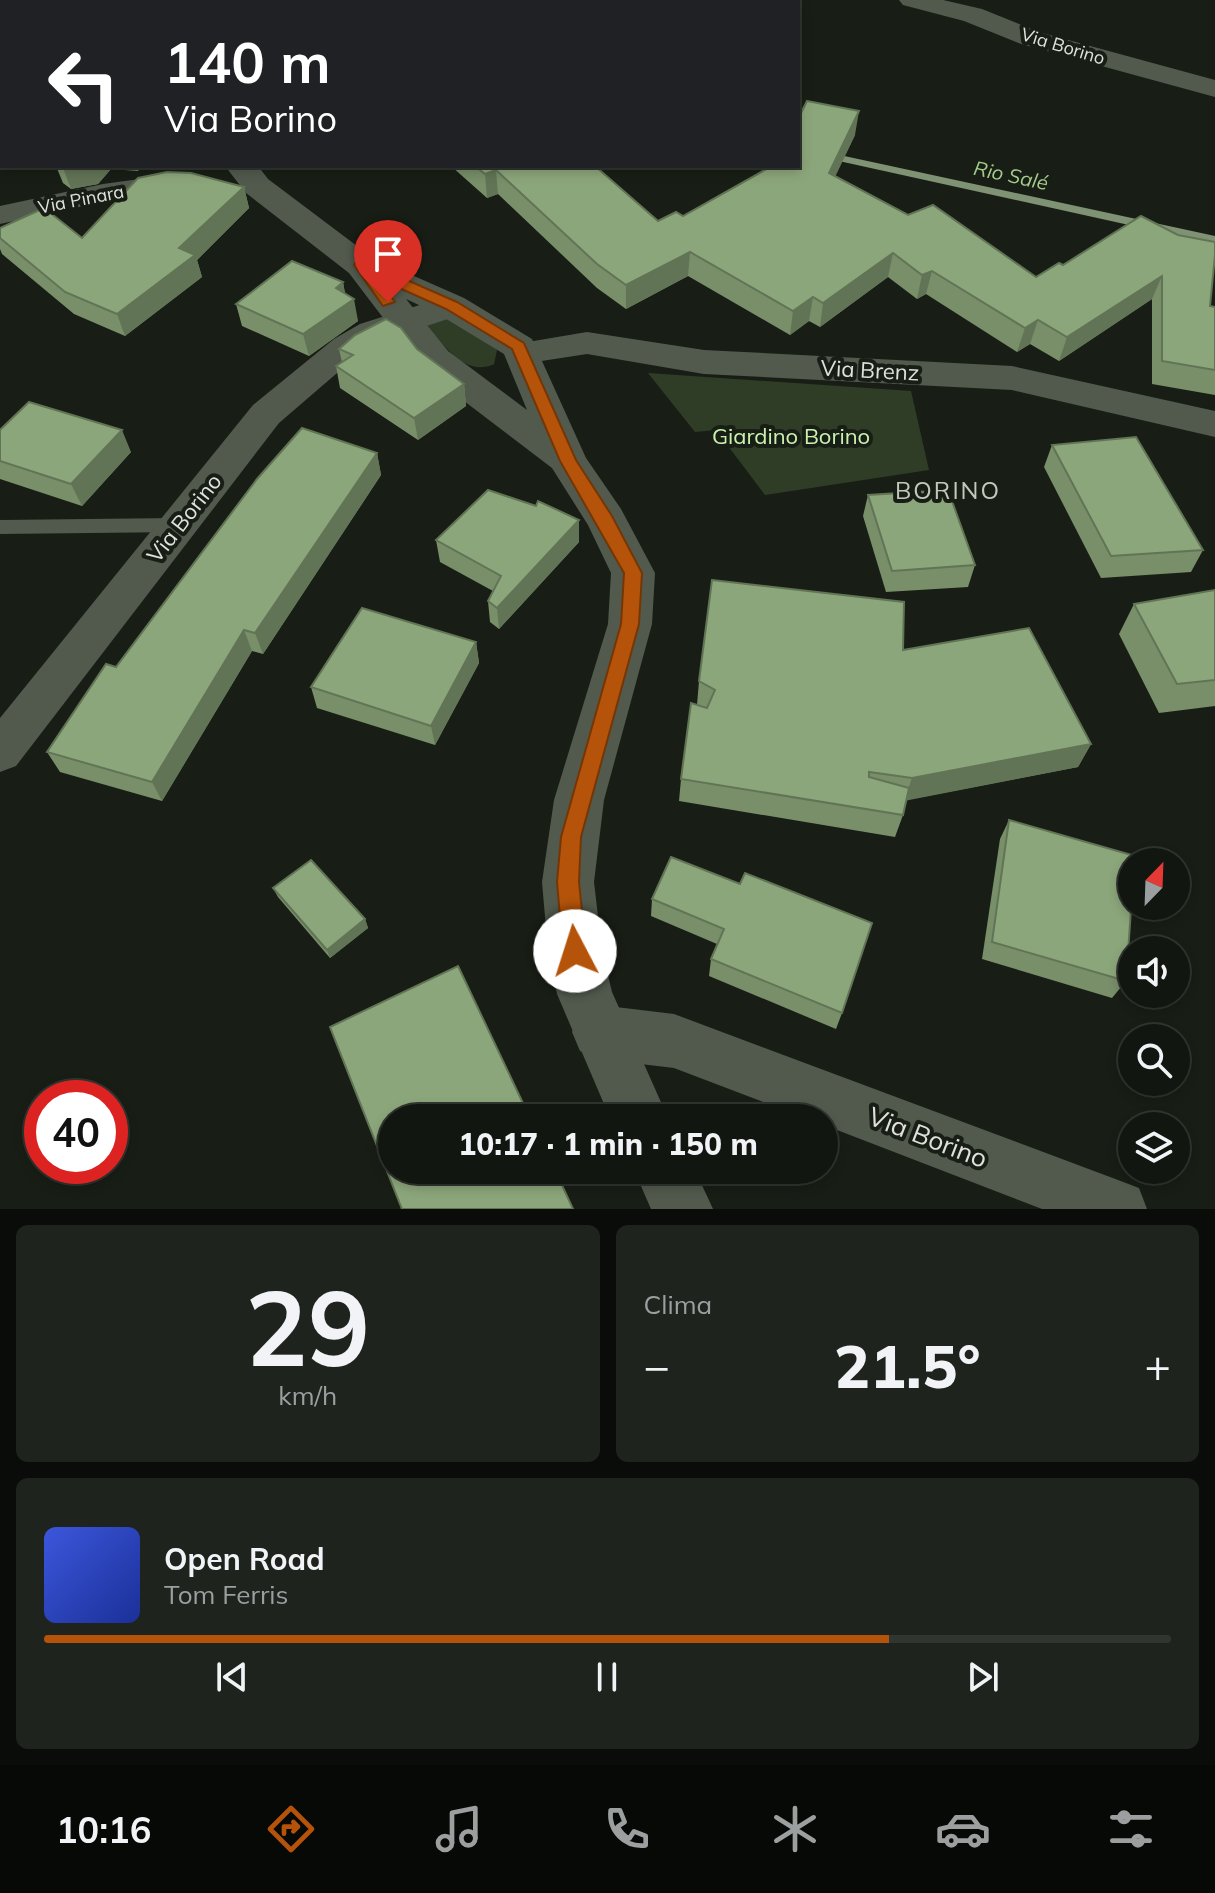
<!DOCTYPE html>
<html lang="it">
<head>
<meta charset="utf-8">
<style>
	:root { --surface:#121610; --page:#1f231e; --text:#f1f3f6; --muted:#9c9f9f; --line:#313530; --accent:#b45309 }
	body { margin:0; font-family:Mulish,sans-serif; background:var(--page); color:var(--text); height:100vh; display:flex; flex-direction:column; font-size:30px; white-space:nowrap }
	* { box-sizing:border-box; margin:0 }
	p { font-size:26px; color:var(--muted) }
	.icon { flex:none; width:44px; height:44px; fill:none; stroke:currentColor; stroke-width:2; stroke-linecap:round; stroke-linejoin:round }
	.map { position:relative; height:1209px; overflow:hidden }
	.details { display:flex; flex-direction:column; gap:16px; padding:16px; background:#0a0c09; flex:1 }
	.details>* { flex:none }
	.top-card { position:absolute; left:0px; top:0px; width:800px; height:168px; box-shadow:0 4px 12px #0003,0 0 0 2px var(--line); background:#202124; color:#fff; overflow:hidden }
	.needle { width:52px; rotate:23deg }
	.tools { position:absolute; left:1118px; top:848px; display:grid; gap:16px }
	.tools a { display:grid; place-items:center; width:72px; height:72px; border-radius:50%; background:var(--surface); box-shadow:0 4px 12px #0003,0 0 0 2px var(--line); font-size:40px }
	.speed { position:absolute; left:24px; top:1080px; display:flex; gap:16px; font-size:40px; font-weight:700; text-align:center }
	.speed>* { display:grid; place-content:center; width:104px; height:104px; border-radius:50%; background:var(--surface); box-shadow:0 4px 12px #0003,0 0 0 2px var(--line); line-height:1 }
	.speed .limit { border:12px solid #d22; background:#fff; color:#111 }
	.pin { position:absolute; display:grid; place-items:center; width:68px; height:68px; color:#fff; margin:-82px -34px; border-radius:50% 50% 50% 0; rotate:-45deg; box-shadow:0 0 8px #0007 }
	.pin .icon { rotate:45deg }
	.me { position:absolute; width:88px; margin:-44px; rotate:355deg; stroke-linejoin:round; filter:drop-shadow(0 0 6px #0008) }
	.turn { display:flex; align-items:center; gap:28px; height:168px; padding:0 32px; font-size:36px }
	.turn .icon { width:104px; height:104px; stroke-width:2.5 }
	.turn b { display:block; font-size:56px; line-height:68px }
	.big { font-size:60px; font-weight:800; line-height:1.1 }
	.details .widget { flex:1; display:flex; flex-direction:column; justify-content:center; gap:12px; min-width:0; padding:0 28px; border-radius:12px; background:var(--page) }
	.details .dial { align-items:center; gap:0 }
	.dial b { font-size:104px; line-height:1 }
	.song { display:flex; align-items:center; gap:24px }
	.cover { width:96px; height:96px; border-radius:12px; background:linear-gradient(135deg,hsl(230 70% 55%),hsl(230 70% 35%)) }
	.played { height:8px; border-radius:4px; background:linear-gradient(90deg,var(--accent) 75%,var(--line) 75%) }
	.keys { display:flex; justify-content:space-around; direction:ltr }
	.heat { display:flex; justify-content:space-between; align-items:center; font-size:44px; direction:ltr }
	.details .tiles { flex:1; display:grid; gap:16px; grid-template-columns:1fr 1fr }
	.widget:last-child { grid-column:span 2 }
	.trip { position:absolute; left:378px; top:1104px; width:460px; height:80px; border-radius:40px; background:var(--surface); box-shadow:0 4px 12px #0003,0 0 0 2px var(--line); font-weight:800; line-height:80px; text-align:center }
	.tabs { display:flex; height:128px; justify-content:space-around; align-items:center; background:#070906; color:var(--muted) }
	.tabs .icon { width:56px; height:56px }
	.tabs .on { color:var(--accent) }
	.tabs b { font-size:36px; color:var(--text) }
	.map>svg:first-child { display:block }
</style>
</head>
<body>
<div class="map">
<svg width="1215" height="1209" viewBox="0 0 1215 1209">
	<rect width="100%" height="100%" fill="#181e15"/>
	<g fill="#2f3d27">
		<path d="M446 315 483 337 497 350 494 364C465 378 443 344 426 325Z"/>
		<path d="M648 373 911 391 929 470 765 495 716 430 695 432Z"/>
	</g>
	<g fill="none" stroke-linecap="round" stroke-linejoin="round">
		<g fill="#809274" fill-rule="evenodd">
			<path d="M267 0H282L283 2H269Z"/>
			<path d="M798 146 1215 236V244L798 152Z"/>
		</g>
		<path fill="#525a4e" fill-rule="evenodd" d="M179 518 188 525 179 532 0 534V520Z"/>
		<g fill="#525a4e" fill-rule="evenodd">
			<path d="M4 0H30L32 2H6Z"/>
			<path d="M899 0H943L982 9 1039 32 1215 80V97L1021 44 964 21 903 5Z"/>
			<path d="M184 173 195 176 199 182 195 188 103 202 0 224V206L103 184Z"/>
			<path d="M451 295 463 298 468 306 463 314 384 340 358 355 279 423 16 766 0 772V718L253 405 334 339 360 324Z"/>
			<path d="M587 332 704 350 1012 366 1215 411V437L1012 390 704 374 587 354 522 364 510 361 504 353 510 345Z"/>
			<path d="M599 1005 674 1014 1118 1180 1139 1188 1147 1209H1042L824 1125V1118H805L674 1068 599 1059 580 1051 572 1032 580 1013Z"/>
		</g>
		<g fill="#525a4e" fill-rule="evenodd">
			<path d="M225 166H258L268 179 373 258 464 298 532 339 586 458 621 509 655 573 652 624 604 800 594 882 602 951 612 992 668 1118H610L557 994 548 951 542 882 554 800 608 624 611 573 588 525 552 468 422 369 349 273 246 193ZM406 299 438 314 504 354 527 410 448 351Z"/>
			<path d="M634 1170H695L713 1209H651Z"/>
		</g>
	</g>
	<g fill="#788f6a">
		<path d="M855 135 835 176 908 215 1036 277 1063 265 1141 216 1210 306 1215 307V395L1152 384V299L1059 361 1030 344 1017 352 926 294 917 299 888 277 820 327 809 321 790 335 688 276 626 309 597 288 498 194 487 198 451 166H595L658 221 683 216Z"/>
		<path d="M56 166H141L138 171 111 169 98 184 71 189 63 183Z"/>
		<path d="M360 166H383L379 170Z"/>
		<path d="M244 187 249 208 197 260 202 277 125 336 74 314 2 254 0 249V228L82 238Z"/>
		<path d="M343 282 345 294 358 321 309 356 242 326 236 304Z"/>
		<path d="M339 349 464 384 466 406 418 440 340 388 336 366 342 362Z"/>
		<path d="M0 430 131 452 82 506 0 479Z"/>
		<path d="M1052 445 1203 550 1191 572 1101 578 1044 467Z"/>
		<path d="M377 453 381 475 263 654 252 651 162 801 60 772 47 752 116 667Z"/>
		<path d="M868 495 975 565 968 587 886 592 863 516Z"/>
		<path d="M436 540 579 542 499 629 490 622 488 601 493 591 440 562Z"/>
		<path d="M1215 590V706L1159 713 1119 634 1134 604Z"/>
		<path d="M476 642 479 663 435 745 317 708 311 687Z"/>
		<path d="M903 650 1091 744 1078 767 906 800 903 815 895 837 679 801 681 779 697 705 699 681Z"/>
		<path d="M1009 820 1126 981 1112 998 982 959 1000 839Z"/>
		<path d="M671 857 842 1013 836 1029 709 976 711 959 717 944 651 916 652 899Z"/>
		<path d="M273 888 365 919 368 928 330 958 278 897Z"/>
	</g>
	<g fill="#627456">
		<path d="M218 0H240L238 2H217Z"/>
		<path d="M859 111 855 135 826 196 829 173Z"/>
		<path d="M72 166H110L111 169 98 184 71 189 63 168Z"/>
		<path d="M496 170 498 194 487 198 485 174Z"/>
		<path d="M244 187 249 208 197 260 202 277 125 336 117 314 179 248Z"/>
		<path d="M690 252 688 276 626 309V285Z"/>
		<path d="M893 253 888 277 820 327 823 303Z"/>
		<path d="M932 271 926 294 917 299 922 275Z"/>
		<path d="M1162 276 1152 299 1059 361 1067 337Z"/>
		<path d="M343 282 347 304 354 299 358 321 309 356 303 334 336 288Z"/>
		<path d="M813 297 809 321 790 335 793 311Z"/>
		<path d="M1038 320 1030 344 1017 352 1025 328Z"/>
		<path d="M464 384 466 406 418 440 414 418Z"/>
		<path d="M122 430 131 452 82 506 71 484Z"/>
		<path d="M377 453 381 475 263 654 255 633Z"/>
		<path d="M579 520V542L499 629 497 608Z"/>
		<path d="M244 630 252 651 162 801 152 782Z"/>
		<path d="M476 642 479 663 435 745 431 726Z"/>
		<path d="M1091 744 1078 767 904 801 912 778Z"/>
		<path d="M365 919 368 928 330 958 327 950Z"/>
	</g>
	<g fill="#8ca67b" stroke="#627456" stroke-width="2">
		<path d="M159 0H218L217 2H157Z"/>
		<path d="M807 101 859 111 829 173 908 215 933 205 1036 277 1059 263 1063 265 1141 216 1178 235 1215 242V255L1210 306 1215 307V370L1162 361V276L1067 337 1038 320 1025 328 932 271 922 275 893 253 823 303 813 297 793 311 690 252 626 285 597 264 496 170 485 174 475 166H595L658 221 676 212 683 216 772 166H798V119Z"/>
		<path d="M167 172 191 173 244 187 179 248 195 255 117 314 65 292 0 238V228L44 208 82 238 138 178Z"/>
		<path d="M292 261 343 282 336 288 354 299 303 334 236 304Z"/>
		<path d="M386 319 401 328 417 349 464 384 414 418 336 366 353 355 339 349 355 335Z"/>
		<path d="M29 402 122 430 71 484 0 461V430Z"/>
		<path d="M302 428 377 453 255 633 244 630 152 782 47 752 106 664 116 667 257 479Z"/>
		<path d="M1136 437 1203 550 1111 556 1052 445Z"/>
		<path d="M488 490 536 506 538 501 579 520 497 608 488 601 501 576 436 540Z"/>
		<path d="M948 490 975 565 892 571 868 495Z"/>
		<path d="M712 580 904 602 903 650 1029 628 1091 744 912 778 869 772V777L909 788 903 815 681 779 691 703 707 708 715 690 699 681Z"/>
		<path d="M1215 590V680L1177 684 1134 604Z"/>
		<path d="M362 608 476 642 431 726 311 687Z"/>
		<path d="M1009 820 1135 856 1134 862H1132V895L1126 981 992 942Z"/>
		<path d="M671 857 740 884 745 873 872 923 842 1013 711 959 724 929 652 899Z"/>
		<path d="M311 860 365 919 327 950 273 888Z"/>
		<path d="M458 966 530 1118H392V1170H555L573 1209H402L330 1027Z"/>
	</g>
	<path fill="#b45309" stroke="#753606" stroke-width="2" d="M356 262H366L457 302 524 343 576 460 612 516 642 573 639 624 581 837 579 882 586 951 582 959 575 962 567 959 563 951 557 882 561 837 621 624 624 573 560 461 512 349 446 309 377 278 395 302 383 306 354 265Z"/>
	<g text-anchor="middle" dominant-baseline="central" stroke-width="8" stroke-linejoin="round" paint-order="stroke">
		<g font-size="18" fill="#dee2db" stroke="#181e15">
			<text transform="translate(1063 46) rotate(17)">Via Borino</text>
			<text transform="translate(81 199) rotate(-11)">Via Pinara</text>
		</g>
		<g font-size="20" font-style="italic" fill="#a4cc8b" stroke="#181e15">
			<text transform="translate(1011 175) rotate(12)">Rio Salé</text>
		</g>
		<g font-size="22" fill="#dee2db" stroke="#181e15">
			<text transform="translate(870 370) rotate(3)">Via Brenz</text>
			<text transform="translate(184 518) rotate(-52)">Via Borino</text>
		</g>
		<g font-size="22" fill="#c9f2af" stroke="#181e15">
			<text x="791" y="436">Giardino Borino</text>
		</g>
		<g font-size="24" letter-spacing="2" fill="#c1c9bc" stroke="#181e15">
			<text x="948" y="490">BORINO</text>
		</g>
		<g font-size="26" fill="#dee2db" stroke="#181e15">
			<text transform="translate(928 1137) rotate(21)">Via Borino</text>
		</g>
	</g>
</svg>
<div class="tools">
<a><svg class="needle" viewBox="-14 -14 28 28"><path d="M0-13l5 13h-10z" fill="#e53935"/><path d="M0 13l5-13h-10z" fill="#9c9f9f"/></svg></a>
<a><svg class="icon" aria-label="sound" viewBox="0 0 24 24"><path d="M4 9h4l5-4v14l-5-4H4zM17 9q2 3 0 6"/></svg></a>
<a><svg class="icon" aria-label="search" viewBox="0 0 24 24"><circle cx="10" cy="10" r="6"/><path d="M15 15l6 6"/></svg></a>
<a><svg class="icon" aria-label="layers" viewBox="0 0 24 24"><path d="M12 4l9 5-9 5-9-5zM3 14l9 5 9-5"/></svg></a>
</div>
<div class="speed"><div class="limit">40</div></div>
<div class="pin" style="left:388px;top:302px;background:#d93025"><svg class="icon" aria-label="arrive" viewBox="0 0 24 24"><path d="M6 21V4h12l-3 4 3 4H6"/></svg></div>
<svg class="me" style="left:575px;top:951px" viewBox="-20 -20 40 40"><circle r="19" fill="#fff"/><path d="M0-13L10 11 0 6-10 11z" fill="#b45309"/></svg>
<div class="trip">10:17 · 1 min · 150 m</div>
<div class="top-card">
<div class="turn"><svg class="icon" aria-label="left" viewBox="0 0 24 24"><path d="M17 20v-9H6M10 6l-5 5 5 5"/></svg><div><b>140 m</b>Via Borino</div></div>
</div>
</div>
<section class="details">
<div class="tiles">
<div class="widget dial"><b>29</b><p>km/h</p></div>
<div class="widget"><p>Clima</p>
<div class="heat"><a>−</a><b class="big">21.5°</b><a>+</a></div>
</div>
<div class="widget">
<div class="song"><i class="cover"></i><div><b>Open Road</b><p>Tom Ferris</p></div></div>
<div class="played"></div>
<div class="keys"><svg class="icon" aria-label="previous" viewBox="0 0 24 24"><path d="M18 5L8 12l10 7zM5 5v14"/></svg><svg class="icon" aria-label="pause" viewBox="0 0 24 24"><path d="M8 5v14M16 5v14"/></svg><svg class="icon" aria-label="next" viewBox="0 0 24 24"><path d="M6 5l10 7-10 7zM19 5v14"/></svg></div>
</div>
</div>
</section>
<nav class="tabs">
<b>10:16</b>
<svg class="icon on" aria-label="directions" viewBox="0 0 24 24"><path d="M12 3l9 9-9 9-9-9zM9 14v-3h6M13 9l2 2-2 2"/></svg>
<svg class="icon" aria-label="music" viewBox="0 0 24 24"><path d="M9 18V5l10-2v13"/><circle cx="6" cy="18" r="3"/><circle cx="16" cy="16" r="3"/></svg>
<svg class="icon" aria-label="phone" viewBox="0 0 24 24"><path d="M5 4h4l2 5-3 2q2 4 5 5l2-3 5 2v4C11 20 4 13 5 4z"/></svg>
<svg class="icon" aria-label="climate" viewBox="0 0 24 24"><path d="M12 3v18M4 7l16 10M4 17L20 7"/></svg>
<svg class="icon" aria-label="car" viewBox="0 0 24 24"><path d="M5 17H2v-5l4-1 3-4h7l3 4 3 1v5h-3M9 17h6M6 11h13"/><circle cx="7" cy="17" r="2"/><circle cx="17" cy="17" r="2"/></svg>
<svg class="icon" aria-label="filters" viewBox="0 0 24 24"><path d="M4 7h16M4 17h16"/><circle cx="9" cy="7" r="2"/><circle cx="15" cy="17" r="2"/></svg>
</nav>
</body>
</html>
